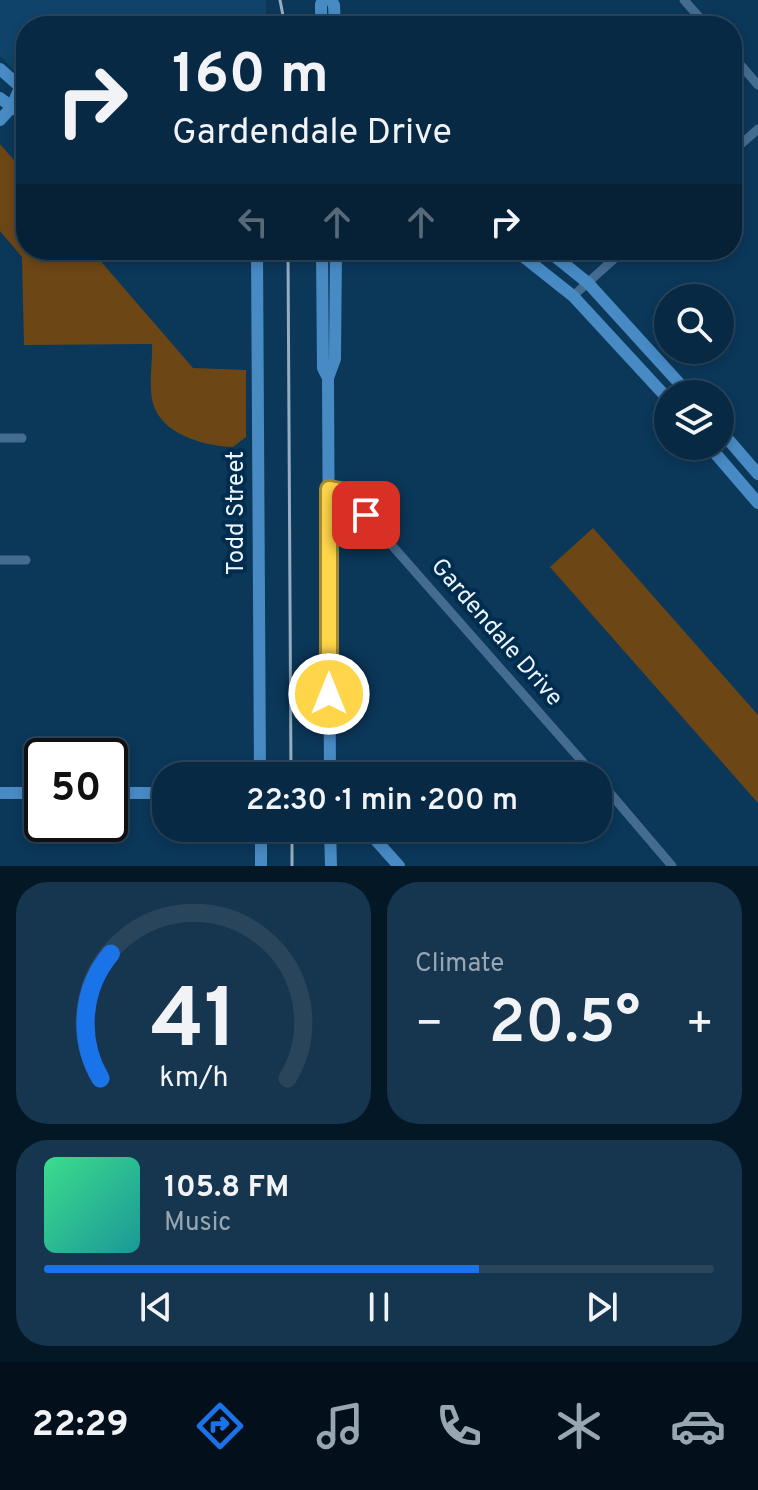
<!DOCTYPE html>
<html lang="en">
<head>
<meta charset="utf-8">
<style>
	:root { --surface:#082943; --page:#16354e; --text:#f1f3f6; --muted:#98a6b2; --line:#29455c; --accent:#1a73e8 }
	body { margin:0; font-family:Overpass,sans-serif; background:var(--page); color:var(--text); height:100vh; display:flex; flex-direction:column; font-size:30px; white-space:nowrap }
	* { box-sizing:border-box; margin:0 }
	p { font-size:26px; color:var(--muted) }
	.icon { flex:none; width:44px; height:44px; fill:none; stroke:currentColor; stroke-width:2; stroke-linecap:round; stroke-linejoin:round }
	.map { position:relative; height:866px; overflow:hidden }
	.panel { display:flex; flex-direction:column; gap:16px; padding:16px; background:#041725; flex:1 }
	.panel>* { flex:none }
	.guide { position:absolute; left:16px; top:16px; width:726px; height:244px; border-radius:32px; box-shadow:0 4px 12px #0003,0 0 0 2px var(--line); background:#082943; color:var(--text); overflow:hidden }
	.controls { position:absolute; left:654px; top:284px; display:grid; gap:16px }
	.controls a { display:grid; place-items:center; width:80px; height:80px; border-radius:50%; background:var(--surface); box-shadow:0 4px 12px #0003,0 0 0 2px var(--line); font-size:40px }
	.speed { position:absolute; left:24px; top:738px; display:flex; gap:16px; font-size:40px; font-weight:700; text-align:center }
	.speed>* { display:grid; place-content:center; width:104px; height:104px; border-radius:50%; background:var(--surface); box-shadow:0 4px 12px #0003,0 0 0 2px var(--line); line-height:1 }
	.speed .limit { border:4px solid #111; border-radius:12px; background:#fff; color:#111 }
	.pin { position:absolute; display:grid; place-items:center; width:68px; height:68px; color:#fff; margin:-34px; border-radius:16px; box-shadow:0 4px 12px #0006 }
	.me { position:absolute; width:88px; margin:-44px; rotate:0deg; stroke-linejoin:round; filter:drop-shadow(0 0 6px #0008) }
	.turn { display:flex; align-items:center; gap:28px; height:168px; padding:0 24px; font-size:36px }
	.turn .icon { width:104px; height:104px; stroke-width:2.5 }
	.turn b { display:block; font-size:56px; line-height:68px }
	.lanes { display:flex; align-items:center; height:76px; padding:0 24px; background:#0003; justify-content:center; gap:40px; direction:ltr }
	.lanes .off { opacity:.35 }
	.big { font-size:60px; font-weight:600; line-height:1.1 }
	.panel .widget { flex:1; display:flex; flex-direction:column; justify-content:center; gap:12px; min-width:0; padding:0 28px; border-radius:32px; background:var(--page) }
	.panel .dial { align-items:center; gap:0 }
	.dial svg { height:208px; overflow:visible; fill:none; stroke:var(--line); stroke-width:7; stroke-linecap:round; text-anchor:middle }
	.dial text { fill:var(--text); stroke:none }
	.song { display:flex; align-items:center; gap:24px }
	.cover { width:96px; height:96px; border-radius:12px; background:linear-gradient(135deg,hsl(150 70% 55%),hsl(180 70% 35%)) }
	.played { height:8px; border-radius:4px; background:linear-gradient(90deg,var(--accent) 65%,var(--line) 65%) }
	.keys { display:flex; justify-content:space-around; direction:ltr }
	.heat { display:flex; justify-content:space-between; align-items:center; font-size:44px; direction:ltr }
	.panel .tiles { flex:1; display:grid; gap:16px; grid-template-columns:1fr 1fr }
	.widget:last-child { grid-column:span 2 }
	.trip { position:absolute; left:152px; top:762px; width:460px; height:80px; border-radius:32px; background:var(--surface); box-shadow:0 4px 12px #0003,0 0 0 2px var(--line); font-weight:600; line-height:80px; text-align:center }
	.tabs { display:flex; height:128px; justify-content:space-around; align-items:center; background:#03101b; color:var(--muted) }
	.tabs .icon { width:56px; height:56px }
	.tabs .selected { color:var(--accent) }
	.tabs b { font-size:36px; color:var(--text) }
	.map>svg:first-child { display:block }
</style>
</head>
<body>
<div class="map">
<svg width="758" height="866" viewBox="0 0 758 866">
	<rect width="100%" height="100%" fill="#0b3759"/>
	<path fill="#10436a" d="M0 0H266V26H26V83L0 56Z"/>
	<g fill="#6d4616">
		<path d="M0 144 26 174V250H91L193 368 246 370V437L233 447C206 446 167 436 155 409 147 391 153 363 152 344L24 345 22 257 0 231Z"/>
		<path d="M593 528 758 715V803L550 567Z"/>
	</g>
	<g fill="none" stroke-linecap="round" stroke-linejoin="round">
		<g stroke="#446c91" stroke-width="9">
			<path d="M684 0 707 26"/>
			<path d="M732 55 758 85"/>
			<path d="M732 152 758 129"/>
			<path d="M573 296 624 250"/>
			<path d="M0 438H22"/>
			<path d="M329 489 345 492 595 776"/>
			<path d="M0 560H26"/>
			<path d="M598 779 672 866"/>
		</g>
		<g stroke="#478ac4" stroke-width="12">
			<path d="M331 0 334 5 335 26"/>
			<path d="M321 26V4L324 0"/>
			<path d="M0 69 25 91"/>
			<path d="M0 98 26 117"/>
			<path d="M0 120 11 108 20 88"/>
			<path d="M257 250 260 776"/>
			<path d="M322 250 323 368 328 378"/>
			<path d="M515 250 573 296 668 399"/>
			<path d="M547 250 588 283 689 394"/>
			<path d="M720 430 758 474"/>
			<path d="M709 446 758 503"/>
			<path d="M330 776 328 378 335 359 336 250"/>
			<path d="M0 793H42"/>
			<path d="M110 793H166"/>
			<path d="M261 828V866"/>
			<path d="M330 828 331 866"/>
			<path d="M365 828 399 866"/>
		</g>
		<g stroke="#96adbf" stroke-width="3">
			<path d="M280 0 285 26"/>
			<path d="M288 250 291 776"/>
			<path d="M292 828V866"/>
		</g>
	</g>
	<g fill="none" stroke-linecap="round" stroke-linejoin="round">
		<defs>
			<path id="route" d="M329 694V489L345 492 366 515"/>
		</defs>
		<use href="#route" stroke="#a68a30" stroke-width="20"/>
		<use href="#route" stroke="#ffd54a" stroke-width="14"/>
	</g>
	<g text-anchor="middle" dominant-baseline="central" stroke-width="8" stroke-linejoin="round" paint-order="stroke">
		<g font-size="24" fill="#ecf5fe" stroke="#002c4e">
			<text transform="translate(237 513) rotate(-90)">Todd Street</text>
			<text transform="translate(496 633) rotate(49)">Gardendale Drive</text>
		</g>
	</g>
</svg>
<div class="controls">
<a><svg class="icon" aria-label="search" viewBox="0 0 24 24"><circle cx="10" cy="10" r="6"/><path d="M15 15l6 6"/></svg></a>
<a><svg class="icon" aria-label="layers" viewBox="0 0 24 24"><path d="M12 4l9 5-9 5-9-5zM3 14l9 5 9-5"/></svg></a>
</div>
<div class="speed"><div class="limit">50</div></div>
<div class="pin" style="left:366px;top:515px;background:#d93025"><svg class="icon" aria-label="arrive" viewBox="0 0 24 24"><path d="M6 21V4h12l-3 4 3 4H6"/></svg></div>
<svg class="me" style="left:329px;top:694px" viewBox="-20 -20 40 40"><circle r="17" fill="#ffd54a" stroke="#fff" stroke-width="3"/><path d="M0-11L8 9 0 5-8 9z" fill="#fff"/></svg>
<div class="trip">22:30 · 1 min · 200 m</div>
<div class="guide">
<div class="turn"><svg class="icon" aria-label="right" viewBox="0 0 24 24"><path d="M7 20v-9h11M14 6l5 5-5 5"/></svg><div><b>160 m</b>Gardendale Drive</div></div>
<div class="lanes"><svg class="icon off" aria-label="left" viewBox="0 0 24 24"><path d="M17 20v-9H6M10 6l-5 5 5 5"/></svg><svg class="icon off" aria-label="ahead" viewBox="0 0 24 24"><path d="M12 20V5M6 11l6-6 6 6"/></svg><svg class="icon off" aria-label="ahead" viewBox="0 0 24 24"><path d="M12 20V5M6 11l6-6 6 6"/></svg><svg class="icon" aria-label="right" viewBox="0 0 24 24"><path d="M7 20v-9h11M14 6l5 5-5 5"/></svg></div>
</div>
</div>
<section class="panel">
<div class="tiles">
<div class="widget dial"><svg viewBox="0 0 100 80">
<path d="M14 69A42 42 0 1 1 86 69"/>
<path d="M14 69A42 42 0 0 1 18 21" stroke="#1a73e8"/>
<text x="50" y="56" font-size="32" font-weight="700">41</text>
<text x="50" y="72" font-size="11">km/h</text>
</svg></div>
<div class="widget"><p>Climate</p>
<div class="heat"><a>−</a><b class="big">20.5°</b><a>+</a></div>
</div>
<div class="widget">
<div class="song"><i class="cover"></i><div><b>105.8 FM</b><p>Music</p></div></div>
<div class="played"></div>
<div class="keys"><svg class="icon" aria-label="previous" viewBox="0 0 24 24"><path d="M18 5L8 12l10 7zM5 5v14"/></svg><svg class="icon" aria-label="pause" viewBox="0 0 24 24"><path d="M8 5v14M16 5v14"/></svg><svg class="icon" aria-label="next" viewBox="0 0 24 24"><path d="M6 5l10 7-10 7zM19 5v14"/></svg></div>
</div>
</div>
</section>
<nav class="tabs">
<b>22:29</b>
<svg class="icon selected" aria-label="directions" viewBox="0 0 24 24"><path d="M12 3l9 9-9 9-9-9zM9 14v-3h6M13 9l2 2-2 2"/></svg>
<svg class="icon" aria-label="music" viewBox="0 0 24 24"><path d="M9 18V5l10-2v13"/><circle cx="6" cy="18" r="3"/><circle cx="16" cy="16" r="3"/></svg>
<svg class="icon" aria-label="phone" viewBox="0 0 24 24"><path d="M5 4h4l2 5-3 2q2 4 5 5l2-3 5 2v4C11 20 4 13 5 4z"/></svg>
<svg class="icon" aria-label="climate" viewBox="0 0 24 24"><path d="M12 3v18M4 7l16 10M4 17L20 7"/></svg>
<svg class="icon" aria-label="car" viewBox="0 0 24 24"><path d="M5 17H2v-5l4-1 3-4h7l3 4 3 1v5h-3M9 17h6M6 11h13"/><circle cx="7" cy="17" r="2"/><circle cx="17" cy="17" r="2"/></svg>
</nav>
</body>
</html>
